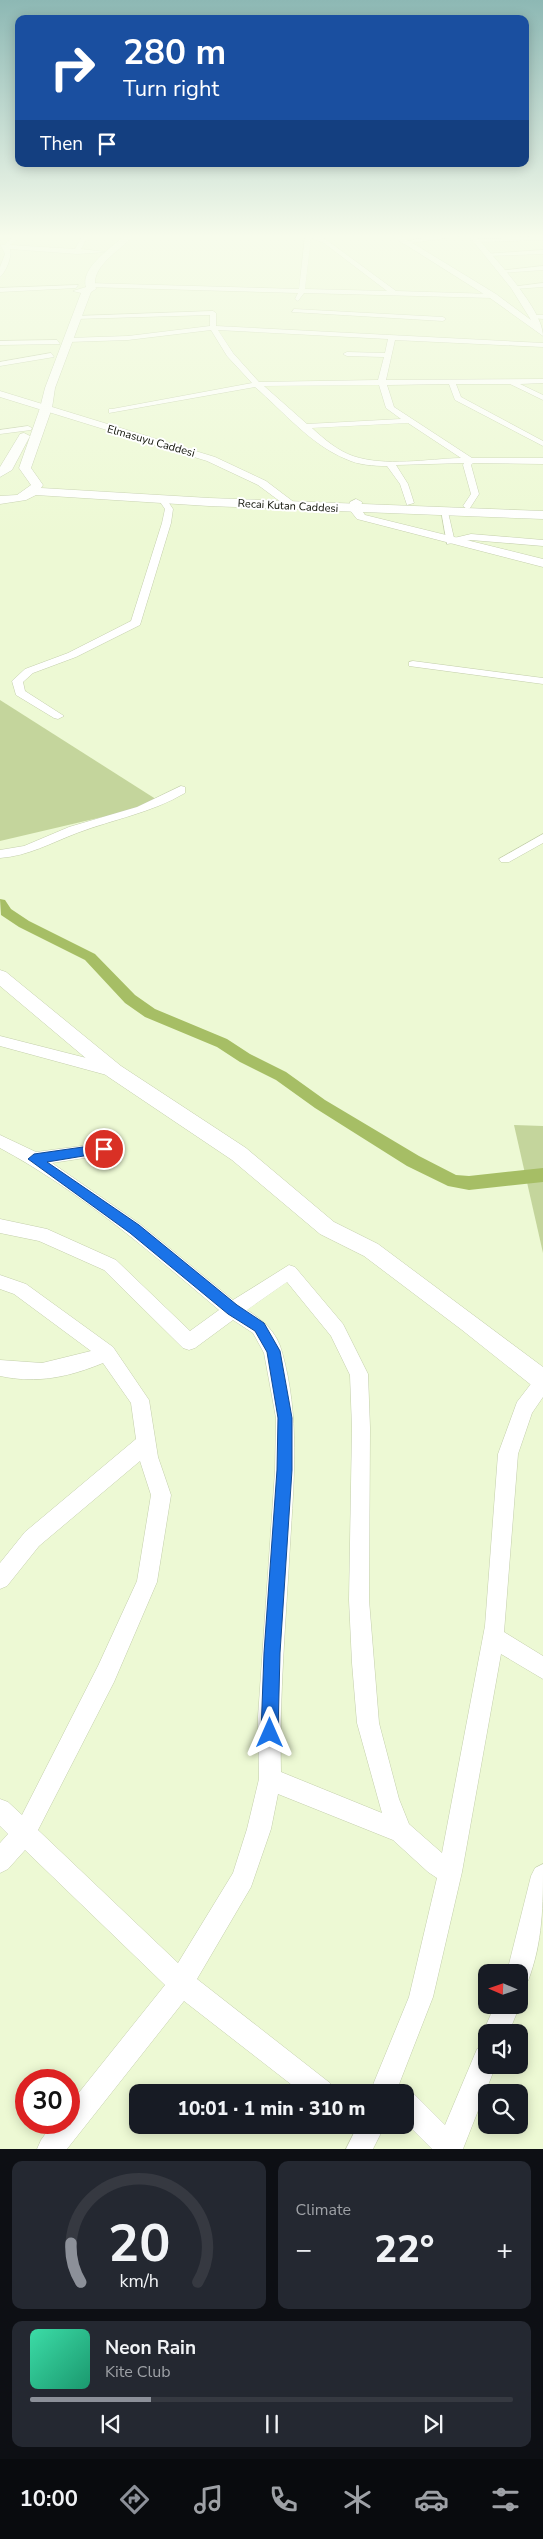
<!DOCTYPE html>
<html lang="en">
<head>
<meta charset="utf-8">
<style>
	:root { --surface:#171b24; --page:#242831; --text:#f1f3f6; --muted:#9ea1a6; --line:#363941; --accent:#8c9099 }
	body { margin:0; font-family:"Nunito Sans",sans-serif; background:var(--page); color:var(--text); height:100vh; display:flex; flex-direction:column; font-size:19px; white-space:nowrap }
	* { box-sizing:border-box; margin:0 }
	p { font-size:16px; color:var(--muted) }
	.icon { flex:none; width:28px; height:28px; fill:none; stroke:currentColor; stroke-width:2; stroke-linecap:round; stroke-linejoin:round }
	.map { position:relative; height:2149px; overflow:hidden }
	.side { display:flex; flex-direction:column; gap:12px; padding:12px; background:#0d0f14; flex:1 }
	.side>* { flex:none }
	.top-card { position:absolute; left:15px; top:15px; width:514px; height:152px; border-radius:10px; box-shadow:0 2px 12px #0003; background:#1a4fa0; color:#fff; overflow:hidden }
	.needle { width:32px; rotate:272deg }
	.buttons { position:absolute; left:478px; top:1964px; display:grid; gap:10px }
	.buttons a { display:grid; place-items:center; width:50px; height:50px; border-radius:10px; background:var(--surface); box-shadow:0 2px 12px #0003; font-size:25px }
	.speed { position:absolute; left:15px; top:2069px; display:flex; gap:10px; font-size:25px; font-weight:700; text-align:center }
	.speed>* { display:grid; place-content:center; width:65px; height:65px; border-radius:50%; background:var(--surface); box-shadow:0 2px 12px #0003; line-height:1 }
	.speed .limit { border:8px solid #d22; background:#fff; color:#111 }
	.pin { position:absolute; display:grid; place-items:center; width:42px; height:42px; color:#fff; margin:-21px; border:2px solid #fff; border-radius:50%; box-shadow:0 1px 5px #0007 }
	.me { position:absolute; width:55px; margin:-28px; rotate:0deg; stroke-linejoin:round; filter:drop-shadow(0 0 4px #0008) }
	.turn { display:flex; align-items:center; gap:18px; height:105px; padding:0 25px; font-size:22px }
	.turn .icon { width:65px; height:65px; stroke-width:2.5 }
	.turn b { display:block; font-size:35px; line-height:42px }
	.then { display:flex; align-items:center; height:48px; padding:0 25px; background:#0003; gap:10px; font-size:19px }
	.big { font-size:38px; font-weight:800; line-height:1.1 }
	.side .card { flex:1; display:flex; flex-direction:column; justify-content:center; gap:8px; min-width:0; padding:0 18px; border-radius:10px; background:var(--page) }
	.side .dial { align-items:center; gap:0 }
	.dial svg { height:130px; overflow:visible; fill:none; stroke:var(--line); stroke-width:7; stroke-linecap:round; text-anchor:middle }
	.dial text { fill:var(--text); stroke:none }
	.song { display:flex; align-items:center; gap:15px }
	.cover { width:60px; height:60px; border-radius:8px; background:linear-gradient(135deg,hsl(160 70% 55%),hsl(160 70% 35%)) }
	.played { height:5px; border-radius:2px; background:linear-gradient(90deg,var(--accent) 25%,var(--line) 25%) }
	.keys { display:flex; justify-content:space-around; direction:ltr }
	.heat { display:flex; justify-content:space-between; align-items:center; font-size:28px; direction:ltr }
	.side .tiles { flex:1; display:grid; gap:12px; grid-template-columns:1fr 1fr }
	.card:last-child { grid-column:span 2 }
	.trip { position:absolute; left:129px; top:2084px; width:285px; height:50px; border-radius:10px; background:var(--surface); box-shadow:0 2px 12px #0003; font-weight:800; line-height:50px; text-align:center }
	.dock { display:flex; height:80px; justify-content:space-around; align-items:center; background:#090b0e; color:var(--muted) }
	.dock .icon { width:35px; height:35px }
	.dock .on { color:var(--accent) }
	.dock b { font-size:22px; color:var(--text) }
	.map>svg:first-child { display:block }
</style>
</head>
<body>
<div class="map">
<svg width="543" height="2149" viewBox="0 0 543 2149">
	<rect width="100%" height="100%" fill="#edf9d4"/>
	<g fill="#c4d59c">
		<path d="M0 700 162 803 0 841Z"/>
		<path d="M514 1125 543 1126V1253Z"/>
	</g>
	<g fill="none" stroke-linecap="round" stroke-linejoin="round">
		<path fill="#a6be65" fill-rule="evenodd" d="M0 899 5 900 11 909 29 921 95 954 135 995 155 1009 227 1039 250 1054 286 1072 325 1100 419 1156 456 1175 469 1176 543 1168V1182L469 1190 448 1186 407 1166 315 1108 276 1080 240 1062 217 1047 145 1017 125 1003 85 960 19 927 1 915Z"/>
		<defs>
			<g id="minor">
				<path d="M13 236H20L10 245 75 249 82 236H88L81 249 106 252 77 254 10 249C12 257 6 272 0 277V267L5 254 0 244 4 245Z"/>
				<path d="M305 236H318L328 241 396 291 493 294 496 296 493 298 304 293 298 301 295 299 298 293 88 287 85 285 88 283 299 289ZM311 238 324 243 387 291 305 289Z"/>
				<path d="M437 236H460L404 244 401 242Z"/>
				<path d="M543 236V240L477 242 474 240Z"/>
				<path d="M543 250V254L488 256 485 254Z"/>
				<path d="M543 266V270L501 273 498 271Z"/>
				<path d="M543 283V287L514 289 511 287Z"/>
				<path d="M78 285 76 288 0 292V288Z"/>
				<path d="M294 309 443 317 446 319 443 321 292 312Z"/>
				<path d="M213 311 216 313V326L543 343V347L395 340 386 380 543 379V383L520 384 543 395V400L510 384H456L461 397 543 441V446L455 400 449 384 387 385 394 407 472 458H543V464L473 463 471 465 479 494 470 508 467 509 463 506 471 494 463 465 464 463 396 465 408 484 414 503 407 505 400 484 387 466C374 466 358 465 346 459 311 445 283 411 255 387L109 413V409H112L252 383 227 356 211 330 128 340 68 342 64 340 68 338 128 336 210 326V315L75 319 77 316ZM218 330 388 339 385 353 347 352 343 354 347 356 384 357 378 380 259 382 233 353ZM379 385 386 408 401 419 307 424 264 386ZM408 423 461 458C427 459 386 467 353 456 338 451 324 439 312 428Z"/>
				<path d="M534 315H543V319L532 318Z"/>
				<path d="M57 340 60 344 0 345V341Z"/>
				<path d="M51 353 54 357 0 366V362Z"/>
				<path d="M28 426 32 428 31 430 0 434V430Z"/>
				<path d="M162 496 165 497 173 509 171 523 140 625 76 657 33 673 23 682 25 691 64 716 58 719 54 718 16 695 12 681 25 669 68 653 131 621 162 523 165 509 158 499Z"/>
				<path d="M441 510 448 512 454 538 471 534 543 540V546L471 540 447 544Z"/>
				<path d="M413 661 543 678V684L409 666V662Z"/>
				<path d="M181 786 185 787V793C151 813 114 819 77 833 51 843 28 856 0 858V850L24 846 69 827 137 807Z"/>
				<path d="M543 834V843L509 862H501L499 859Z"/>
				<path d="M0 1036 114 1065 119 1067 121 1071 119 1075 114 1077 0 1046Z"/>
				<path d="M0 1135 36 1152 104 1143 110 1145 112 1149 110 1153 104 1155 52 1163 140 1224 233 1300 289 1265 295 1267 343 1324 368 1374 370 1428 369 1600 379 1723 399 1799 409 1824 442 1853 485 1626 498 1454 517 1402 537 1376 543 1374V1397L532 1413 518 1454 504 1632 543 1656V1679L501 1654 462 1872 433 1997 396 2092H370L409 1997 437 1878 428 1872 393 1840 278 1794 271 1829 251 1887 197 1979 330 2083 334 2092H301L184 2001 67 2149H37L41 2140 54 2122H69V2105L165 1985 25 1850 8 1869 0 1873V1843L8 1834 0 1826V1799L8 1802 22 1815 98 1666 137 1581 151 1495 140 1461 39 1546 7 1586 0 1589V1563L25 1532 136 1439 131 1403 103 1363C69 1377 37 1384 0 1376V1360L42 1363 91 1351 14 1294 0 1289V1275L26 1284 113 1347 149 1400 158 1457 171 1495 157 1582 114 1682 38 1830 178 1963 233 1873 247 1829 259 1779 258 1717 275 1471 276 1418 264 1353 253 1333 233 1320 195 1348 189 1350 183 1348 104 1270 39 1241 0 1233V1219L47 1229 116 1260 190 1331 219 1310C150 1252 80 1191 0 1148ZM287 1282 331 1336 350 1375 352 1428 349 1600 352 1663 357 1723 382 1813 281 1772C279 1696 286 1620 290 1545 294 1480 300 1415 282 1352 277 1332 263 1320 247 1310Z"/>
				<path d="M543 1864C543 1905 543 1942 528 1981L519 1984V1972H507L531 1876 535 1868Z"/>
				<path d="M519 2001 520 2005 509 2032H486V2039L483 2032 495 2005H519Z"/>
				<path d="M486 2045V2065H496L463 2149H432L405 2122V2092H399L405 2090 414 2094 445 2125 477 2049Z"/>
				<path d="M358 2125H385L373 2149H346Z"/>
			</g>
			<g id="tertiary">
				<path d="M392 236H401L496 294 531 320 511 288 469 236H476C494 258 543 309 543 336L490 298Z"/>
				<path d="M0 391 215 457 266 481 299 506 297 508H289L258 485 207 461 0 397Z"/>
				<path d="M356 499 362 502 361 509 365 515 543 559V567L357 519 349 509 350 502Z"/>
				<path d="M0 970 6 972 121 1066 246 1148 334 1222 378 1244 543 1367V1392L535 1388 462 1330 364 1256 320 1234 232 1160 107 1076 0 986Z"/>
			</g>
			<g id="secondary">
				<path d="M124 236H133C120 251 89 267 96 289L91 292 55 388 52 408 31 468 43 485 41 488 209 498 543 511V519L209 506 36 495 26 500 0 504V496L17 495 31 485 19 468 40 408 45 388 81 293 73 291 86 287C80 268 111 248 124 236Z"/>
				<path d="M24 433 30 436 12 470 0 477V467L20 434Z"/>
			</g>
		</defs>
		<use href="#minor" stroke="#c4cfac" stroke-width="1"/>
		<use href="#tertiary" stroke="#c4cfac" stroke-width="1"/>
		<use href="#secondary" stroke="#c4cfac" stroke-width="1"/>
		<use href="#minor" fill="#fff" fill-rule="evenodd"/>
		<use href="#tertiary" fill="#fff" fill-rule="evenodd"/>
		<use href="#secondary" fill="#fff" fill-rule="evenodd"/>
	</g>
	<linearGradient id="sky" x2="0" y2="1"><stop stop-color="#8db8b4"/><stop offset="0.44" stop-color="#f7fcec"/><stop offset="1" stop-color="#f7fcec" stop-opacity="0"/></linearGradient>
	<rect width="543" height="537" fill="url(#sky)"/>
	<path fill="#1a73e8" stroke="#114b97" d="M104 1144 110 1149 108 1152 47 1162 139 1225 237 1305 264 1323 280 1351 292 1418V1470L280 1653 278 1733 275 1739 270 1741 264 1739 261 1733 264 1653 277 1470 278 1418 267 1352 255 1331 228 1314 130 1233 28 1159 34 1154Z"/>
	<g text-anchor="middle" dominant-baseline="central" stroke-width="4" stroke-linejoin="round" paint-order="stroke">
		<g font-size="11" fill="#0e1106" stroke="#fff">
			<text transform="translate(151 441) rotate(16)">Elmasuyu Caddesi</text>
			<text transform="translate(288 506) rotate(3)">Recai Kutan Caddesi</text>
		</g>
	</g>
</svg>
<div class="buttons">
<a><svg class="needle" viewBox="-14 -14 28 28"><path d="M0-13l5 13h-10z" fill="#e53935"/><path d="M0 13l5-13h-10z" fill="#9ea1a6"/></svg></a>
<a><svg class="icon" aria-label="sound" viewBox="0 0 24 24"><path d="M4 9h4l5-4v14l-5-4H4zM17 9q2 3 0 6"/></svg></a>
<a><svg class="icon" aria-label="search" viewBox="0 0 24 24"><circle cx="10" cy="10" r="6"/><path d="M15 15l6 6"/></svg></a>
</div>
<div class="speed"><div class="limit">30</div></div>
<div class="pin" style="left:104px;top:1149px;background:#d93025"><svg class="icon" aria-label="arrive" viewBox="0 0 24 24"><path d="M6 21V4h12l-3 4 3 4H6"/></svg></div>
<svg class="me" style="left:270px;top:1733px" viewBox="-20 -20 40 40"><path d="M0-17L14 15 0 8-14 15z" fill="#1a73e8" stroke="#fff" stroke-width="4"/></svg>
<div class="trip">10:01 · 1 min · 310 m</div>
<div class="top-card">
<div class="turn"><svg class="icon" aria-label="right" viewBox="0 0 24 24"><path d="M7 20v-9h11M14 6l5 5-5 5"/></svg><div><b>280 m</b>Turn right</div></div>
<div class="then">Then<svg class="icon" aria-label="arrive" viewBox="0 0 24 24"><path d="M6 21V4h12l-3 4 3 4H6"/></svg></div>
</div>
</div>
<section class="side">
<div class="tiles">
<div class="card dial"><svg viewBox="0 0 100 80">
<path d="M14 69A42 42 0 1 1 86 69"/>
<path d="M14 69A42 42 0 0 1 8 45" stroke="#8c9099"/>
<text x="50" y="56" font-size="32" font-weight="700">20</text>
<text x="50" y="72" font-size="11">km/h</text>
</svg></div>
<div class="card"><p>Climate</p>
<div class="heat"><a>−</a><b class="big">22°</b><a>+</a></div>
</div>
<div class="card">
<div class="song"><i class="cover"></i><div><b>Neon Rain</b><p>Kite Club</p></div></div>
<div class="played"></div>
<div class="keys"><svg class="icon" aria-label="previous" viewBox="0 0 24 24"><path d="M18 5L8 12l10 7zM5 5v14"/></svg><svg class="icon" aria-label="pause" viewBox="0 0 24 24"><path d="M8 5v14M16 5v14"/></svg><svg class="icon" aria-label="next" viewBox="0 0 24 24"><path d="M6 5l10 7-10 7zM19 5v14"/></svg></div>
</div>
</div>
</section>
<nav class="dock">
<b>10:00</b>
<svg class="icon on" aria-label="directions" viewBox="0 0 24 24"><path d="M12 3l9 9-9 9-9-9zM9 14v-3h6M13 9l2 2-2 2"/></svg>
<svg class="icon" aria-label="music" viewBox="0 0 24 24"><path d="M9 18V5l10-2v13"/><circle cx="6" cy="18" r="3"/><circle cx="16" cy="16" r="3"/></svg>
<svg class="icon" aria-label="phone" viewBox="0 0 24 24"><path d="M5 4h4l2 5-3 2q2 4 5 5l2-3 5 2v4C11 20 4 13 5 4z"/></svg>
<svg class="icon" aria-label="climate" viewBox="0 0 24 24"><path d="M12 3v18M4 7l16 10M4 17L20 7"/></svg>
<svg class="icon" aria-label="car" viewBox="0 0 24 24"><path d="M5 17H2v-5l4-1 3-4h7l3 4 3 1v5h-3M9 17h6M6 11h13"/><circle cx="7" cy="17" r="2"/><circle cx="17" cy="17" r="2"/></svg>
<svg class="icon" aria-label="filters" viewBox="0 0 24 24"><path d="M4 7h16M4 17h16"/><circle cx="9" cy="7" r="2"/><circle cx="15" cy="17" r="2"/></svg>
</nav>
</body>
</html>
